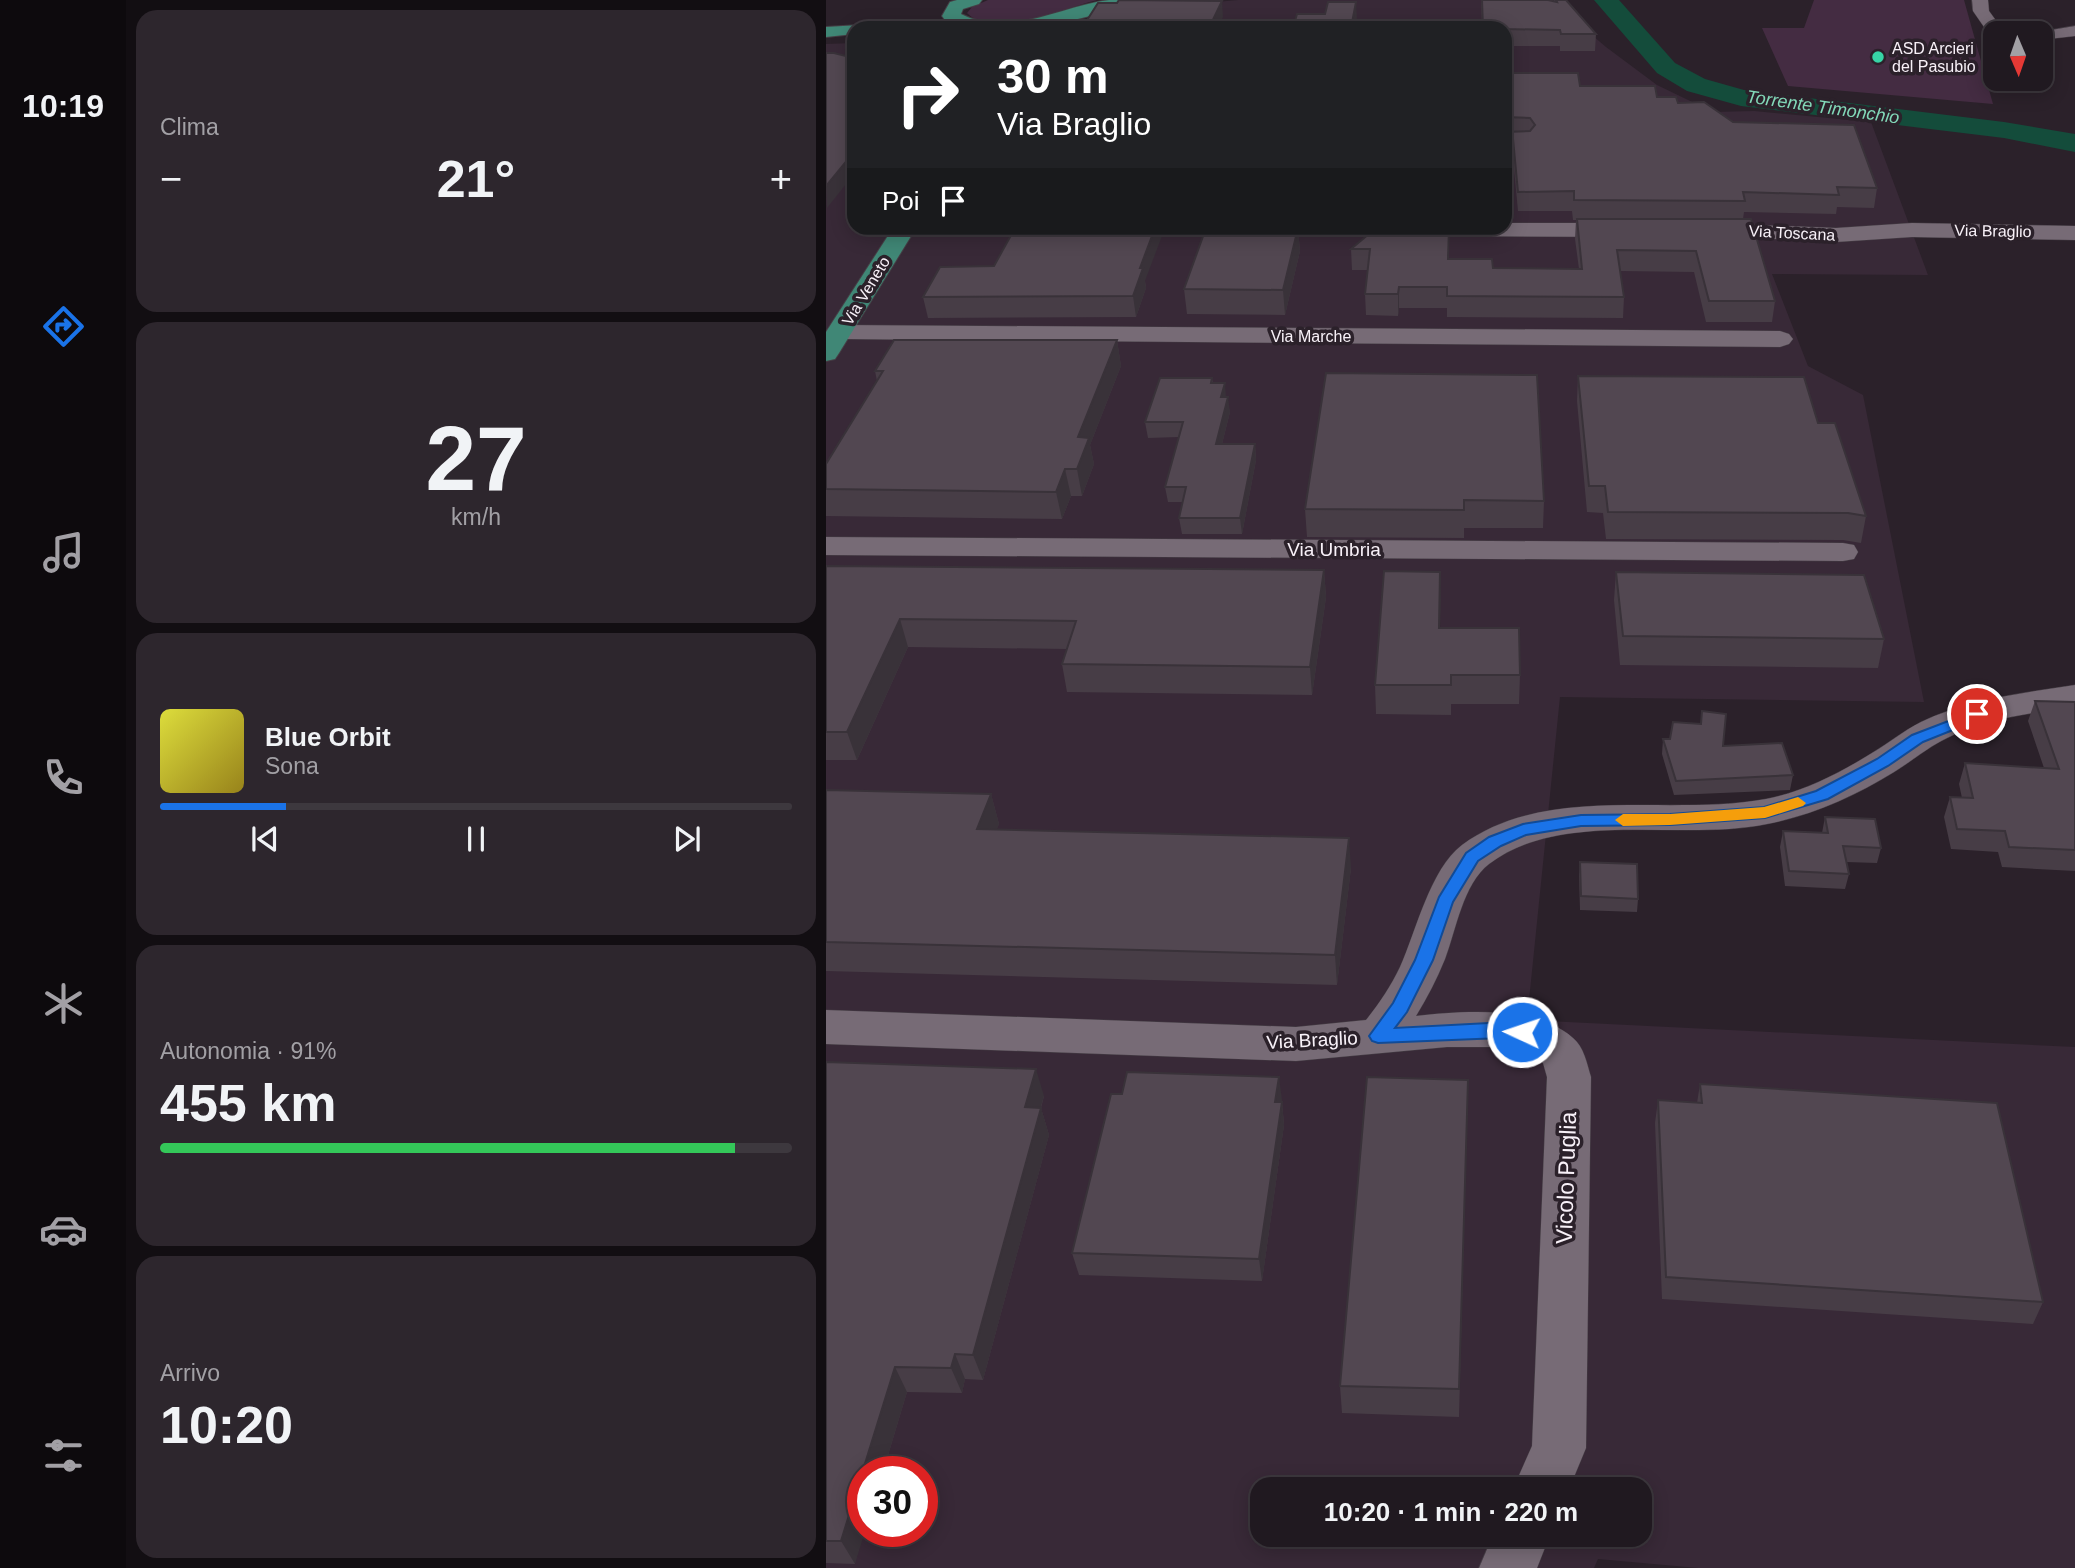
<!DOCTYPE html>
<html lang="it">
<head>
<meta charset="utf-8">
<style>
	:root { --surface:#201920; --page:#2d262d; --text:#f1f3f6; --muted:#a2a0a5; --line:#3d383e; --accent:#1a73e8 }
	body { margin:0; font-family:Arial,sans-serif; background:var(--page); color:var(--text); height:100vh; display:flex; flex-direction:column; font-size:26px; white-space:nowrap }
	* { box-sizing:border-box; margin:0 }
	p { font-size:23px; color:var(--muted) }
	.icon { flex:none; width:38px; height:38px; fill:none; stroke:currentColor; stroke-width:2; stroke-linecap:round; stroke-linejoin:round }
	.map { position:relative; flex:1; overflow:hidden }
	.panel { display:flex; flex-direction:column; gap:10px; padding:10px; background:#120e12; width:700px }
	.panel>* { flex:none }
	.banner { position:absolute; left:21px; top:21px; width:665px; height:214px; border-radius:21px; box-shadow:0 4px 18px #0003,0 0 0 2px var(--line); background:#202124; color:#fff; overflow:hidden }
	.needle { width:46px; rotate:178deg }
	.fabs { position:absolute; left:1157px; top:21px; display:grid; gap:14px }
	.fabs a { display:grid; place-items:center; width:70px; height:70px; border-radius:14px; background:var(--surface); box-shadow:0 4px 18px #0003,0 0 0 2px var(--line); font-size:35px }
	.speed { position:absolute; left:21px; top:1456px; display:flex; gap:14px; font-size:35px; font-weight:700; text-align:center }
	.speed>* { display:grid; place-content:center; width:91px; height:91px; border-radius:50%; background:var(--surface); box-shadow:0 4px 18px #0003,0 0 0 2px var(--line); line-height:1 }
	.speed .limit { border:10px solid #d22; background:#fff; color:#111 }
	.pin { position:absolute; display:grid; place-items:center; width:60px; height:60px; color:#fff; margin:-30px; border:4px solid #fff; border-radius:50%; box-shadow:0 2px 7px #0007 }
	.me { position:absolute; width:77px; margin:-38px; rotate:273deg; stroke-linejoin:round; filter:drop-shadow(0 0 5px #0008) }
	.turn { display:flex; align-items:center; gap:24px; height:147px; padding:0 35px; font-size:32px }
	.turn .icon { width:91px; height:91px; stroke-width:2.5 }
	.turn b { display:block; font-size:49px; line-height:60px }
	.then { display:flex; align-items:center; height:66px; padding:0 35px; background:#0003; gap:14px; font-size:26px }
	.big { font-size:52px; font-weight:600; line-height:1.1 }
	.panel .widget { flex:1; display:flex; flex-direction:column; justify-content:center; gap:10px; min-width:0; padding:0 24px; border-radius:21px; background:var(--page) }
	.panel .dial { align-items:center; gap:0 }
	.dial b { font-size:91px; line-height:1 }
	.song { display:flex; align-items:center; gap:21px }
	.cover { width:84px; height:84px; border-radius:10px; background:linear-gradient(135deg,hsl(60 70% 55%),hsl(50 70% 35%)) }
	.played { height:7px; border-radius:4px; background:linear-gradient(90deg,var(--accent) 20%,var(--line) 20%) }
	.keys { display:flex; justify-content:space-around; direction:ltr }
	.heat { display:flex; justify-content:space-between; align-items:center; font-size:38px; direction:ltr }
	.charge { height:10px; border-radius:5px; background:linear-gradient(90deg,#34c759 91%,var(--line) 0) }
	.trip { position:absolute; left:424px; top:1477px; width:402px; height:70px; border-radius:21px; background:var(--surface); box-shadow:0 4px 18px #0003,0 0 0 2px var(--line); font-weight:600; line-height:70px; text-align:center }
	main { display:flex; flex:1; min-height:0 }
	.menu { display:flex; flex-direction:column; width:126px; justify-content:space-around; align-items:center; background:#0d0a0d; color:var(--muted) }
	.menu .icon { width:49px; height:49px }
	.menu .on { color:var(--accent) }
	.menu b { font-size:32px; color:var(--text) }
	.map>svg:first-child { display:block }
</style>
</head>
<body>
<main>
<nav class="menu">
<b>10:19</b>
<svg class="icon on" aria-label="directions" viewBox="0 0 24 24"><path d="M12 3l9 9-9 9-9-9zM9 14v-3h6M13 9l2 2-2 2"/></svg>
<svg class="icon" aria-label="music" viewBox="0 0 24 24"><path d="M9 18V5l10-2v13"/><circle cx="6" cy="18" r="3"/><circle cx="16" cy="16" r="3"/></svg>
<svg class="icon" aria-label="phone" viewBox="0 0 24 24"><path d="M5 4h4l2 5-3 2q2 4 5 5l2-3 5 2v4C11 20 4 13 5 4z"/></svg>
<svg class="icon" aria-label="climate" viewBox="0 0 24 24"><path d="M12 3v18M4 7l16 10M4 17L20 7"/></svg>
<svg class="icon" aria-label="car" viewBox="0 0 24 24"><path d="M5 17H2v-5l4-1 3-4h7l3 4 3 1v5h-3M9 17h6M6 11h13"/><circle cx="7" cy="17" r="2"/><circle cx="17" cy="17" r="2"/></svg>
<svg class="icon" aria-label="filters" viewBox="0 0 24 24"><path d="M4 7h16M4 17h16"/><circle cx="9" cy="7" r="2"/><circle cx="15" cy="17" r="2"/></svg>
</nav>
<section class="panel">
<div class="widget"><p>Clima</p>
<div class="heat"><a>−</a><b class="big">21°</b><a>+</a></div>
</div>
<div class="widget dial"><b>27</b><p>km/h</p></div>
<div class="widget">
<div class="song"><i class="cover"></i><div><b>Blue Orbit</b><p>Sona</p></div></div>
<div class="played"></div>
<div class="keys"><svg class="icon" aria-label="previous" viewBox="0 0 24 24"><path d="M18 5L8 12l10 7zM5 5v14"/></svg><svg class="icon" aria-label="pause" viewBox="0 0 24 24"><path d="M8 5v14M16 5v14"/></svg><svg class="icon" aria-label="next" viewBox="0 0 24 24"><path d="M6 5l10 7-10 7zM19 5v14"/></svg></div>
</div>
<div class="widget"><p>Autonomia · 91%</p><b class="big">455 km</b><div class="charge"></div></div>
<div class="widget"><p>Arrivo</p><b class="big">10:20</b></div>
</section>
<div class="map">
<svg width="1249" height="1568" viewBox="0 0 1249 1568">
	<rect width="100%" height="100%" fill="#2b212a"/>
	<path fill="#382937" fill-rule="evenodd" d="M412 0H732L740 13 780 47 831 85 887 112 928 111 1045 122 1102 275 946 274 982 366 1037 395 1098 702 734 697 701 1020 1249 1047V1568H872L772 1559 768 1568H0V44L28 43V228H679V28H263L356 5ZM37 1472H96V1531H37ZM436 1489H814V1535H436Z"/>
	<g fill="#442c42">
		<path d="M162 0H271C240 7 168 41 141 13L146 7Z"/>
		<path d="M988 0H1138L1167 104 962 86 936 28H978Z"/>
	</g>
	<g fill="none" stroke-linecap="round" stroke-linejoin="round">
		<path fill="#144c3b" fill-rule="evenodd" d="M768 0H793L849 63 879 79 918 90 1178 122 1249 134V152L1178 138 915 106 861 91 831 73Z"/>
		<defs>
			<g id="minor">
				<path d="M1146 0H1162L1163 11 1179 33H1169V38L1165 37 1147 11Z"/>
				<path d="M1249 26V36L1214 40V33H1207Z"/>
				<path d="M679 223H799L807 225 810 230 807 235 799 237 468 235 460 233 457 228H679Z"/>
				<path d="M878 223 1010 228 1086 223 1249 226V240L1086 237 1010 242 870 235 867 230 870 225Z"/>
				<path d="M15 325 954 331 963 334 967 339 963 344 954 347 15 339 6 337 3 332 6 327Z"/>
				<path d="M0 537 1017 543 1028 545 1032 552 1028 559 1017 561 0 555Z"/>
				<path d="M1249 685V707C1206 713 1161 718 1121 738 1102 747 1086 761 1068 772 1029 796 987 815 941 824 855 842 737 808 663 864 637 884 630 930 619 959 611 979 601 998 590 1016 636 1011 710 1005 747 1038 758 1047 761 1064 765 1077L760 1448 743 1489H687L706 1446 721 1077 717 1063 703 1052 674 1047H621L470 1061 0 1044V1010L470 1027 540 1020C553 1004 565 986 574 967 590 932 604 869 636 845 720 783 843 817 940 799 977 792 1014 773 1046 753 1063 743 1077 731 1095 722 1143 699 1197 693 1249 685Z"/>
				<path d="M667 1535H724L711 1568H653Z"/>
			</g>
			<g id="major">
				<path d="M131 0H156L153 4 137 9 135 14C183 39 234 6 283 0 293 0 305 0 316 0L313 4 215 28H28V34L0 37V27L119 20 116 16 124 2Z"/>
				<path d="M67 228H90L13 353 9 359 0 361V332Z"/>
			</g>
		</defs>
		<use href="#minor" stroke="#453e45" stroke-width="1"/>
		<use href="#major" stroke="#453e45" stroke-width="2"/>
		<use href="#minor" fill="#776b76" fill-rule="evenodd"/>
		<use href="#major" fill="#408776" fill-rule="evenodd"/>
	</g>
	<g fill="#473d46">
		<path d="M655 0H722L728 2V0H740L770 34 769 51H734V46H679V28H656Z"/>
		<path d="M679 73 754 86 831 97 907 122 1051 188 1048 208 1011 207 1010 214 918 212 917 219 949 301 946 322H880L868 272 794 271 798 297 797 318 621 317V308H573L572 316 540 315 539 294 542 270H526L525 249 550 228 623 259 667 268 753 269 749 239 750 220H747L746 211H692L687 158 679 165Z"/>
		<path d="M472 228 474 251 459 315 361 314 358 289Z"/>
		<path d="M168 266 319 281 320 288 310 317 102 318 97 297Z"/>
		<path d="M291 340 295 366 264 445 268 464 256 496H245L236 519 0 516V464L51 381 49 371Z"/>
		<path d="M711 375 718 501 717 528H638V538L481 537 479 509Z"/>
		<path d="M752 376 992 423 1040 516 1035 543 1017 540 780 539 777 513 761 512 751 401Z"/>
		<path d="M386 378 387 383 400 397 404 412 396 444H429L430 460 416 534H356L353 518 357 502H342L339 487 353 437 322 438 319 422Z"/>
		<path d="M0 566 498 570 500 597 486 695 241 692 236 664 241 649 82 647 31 760H0Z"/>
		<path d="M614 572V628L694 675 693 704H625V715L550 714 549 685Z"/>
		<path d="M790 572 1058 639 1052 668 794 665 788 600Z"/>
		<path d="M1209 701 1249 702V871L1176 867 1172 852 1125 849 1118 817 1124 797 1136 798 1133 784 1139 763 1218 768 1202 721Z"/>
		<path d="M837 739 897 746 967 775 964 790 848 795 836 754Z"/>
		<path d="M0 790 165 794 173 824 170 830 525 868 511 985 0 971Z"/>
		<path d="M999 817 1055 848 1051 863 1020 862 1023 874 1019 889 959 886 954 847 957 831 996 833Z"/>
		<path d="M754 862 812 899 811 912 754 910 753 875Z"/>
		<path d="M0 1062 218 1096 215 1108 223 1135 157 1380 139 1379 136 1393 81 1392 57 1472H37L29 1564 0 1563Z"/>
		<path d="M642 1080 633 1417 516 1413 514 1386Z"/>
		<path d="M874 1084 1217 1302 1207 1324 836 1299 829 1123 832 1100 871 1103Z"/>
		<path d="M456 1100 458 1125 436 1281 253 1275 246 1253Z"/>
	</g>
	<g fill="#393239">
		<path d="M396 1 397 17 392 28H383Z"/>
		<path d="M530 2 531 19 529 28H525Z"/>
		<path d="M687 139V158L679 165V146Z"/>
		<path d="M28 152V174L1 208 0 186Z"/>
		<path d="M329 228H339L319 281 320 288 310 317 307 296 314 268Z"/>
		<path d="M472 228 474 251 459 315 457 290Z"/>
		<path d="M573 287V308L572 316V294Z"/>
		<path d="M291 340 295 366 264 445 268 464 256 496 251 469 252 437Z"/>
		<path d="M399 383 400 398 395 397Z"/>
		<path d="M402 397 404 412 392 460 390 444Z"/>
		<path d="M429 444 430 460 416 534 414 518Z"/>
		<path d="M239 469 245 496 236 519 230 492Z"/>
		<path d="M498 570 500 597 486 695 484 667Z"/>
		<path d="M614 572 615 600 613 657V628Z"/>
		<path d="M74 619 82 647 31 760 21 732Z"/>
		<path d="M165 794 173 824 159 859 151 829Z"/>
		<path d="M523 838 525 868 511 985 509 955Z"/>
		<path d="M210 1069 218 1096 207 1134 199 1107Z"/>
		<path d="M453 1077 456 1100 452 1125 449 1102Z"/>
		<path d="M456 1102 458 1125 436 1281 433 1259Z"/>
		<path d="M215 1108 223 1135 157 1380 147 1355Z"/>
		<path d="M129 1354 139 1379 136 1393 125 1368Z"/>
		<path d="M69 1367 81 1392 57 1472H37V1531H39L29 1564 15 1541Z"/>
	</g>
	<g fill="#524751" stroke="#393239" stroke-width="2">
		<path d="M293 0 396 1 383 28H256L272 3H291Z"/>
		<path d="M656 0H722L731 2 730 0H740L770 34H735L734 30 679 29V28H657Z"/>
		<path d="M502 2H530L525 28H467L471 14H499Z"/>
		<path d="M0 53H8L28 58V152L0 186Z"/>
		<path d="M679 73H752L754 86H829L831 97H850L852 103 878 102 907 122 1028 125 1051 188 1011 187 1013 195 917 192 919 201 748 200V191L692 192 687 139 679 146V132L704 131 709 125 704 118 679 117Z"/>
		<path d="M751 219H925L949 301H883L870 251 791 250 798 297 621 296V287H573L572 294H539L544 249H525L550 228H623L622 259H666L667 268 756 269Z"/>
		<path d="M189 228H329L314 268H317L307 296 97 297 114 267 168 266Z"/>
		<path d="M380 228H472L457 290 358 289Z"/>
		<path d="M68 340H291L252 437 263 438 251 469H239L230 492 0 489V464L57 371H49Z"/>
		<path d="M500 373 711 375 718 501 638 500V510L479 509Z"/>
		<path d="M752 376 978 377 992 423H1009L1040 516 1022 513 782 512 779 486H763Z"/>
		<path d="M334 378H386L385 383H399L395 397H402L390 444H429L414 518H353L360 487H339L357 422H319Z"/>
		<path d="M0 566 498 570 484 667 236 664 250 621 74 619 21 732H0Z"/>
		<path d="M558 571 614 572 613 628H693L694 675H625V685H549Z"/>
		<path d="M790 572 1038 575 1058 639 797 636Z"/>
		<path d="M1209 701 1249 702V850L1183 847 1179 831 1131 829 1124 797 1147 798 1139 763 1233 769Z"/>
		<path d="M876 711 900 714 897 746 956 743 967 775 850 781 837 739H844L847 722 875 724Z"/>
		<path d="M0 790 165 794 151 829 523 838 509 955 0 942Z"/>
		<path d="M999 817 1049 819 1055 848 1017 846 1023 874 963 871 957 831 1002 833Z"/>
		<path d="M754 862 811 864 812 899 755 896Z"/>
		<path d="M0 1062 210 1069 199 1107 215 1108 147 1355 129 1354 125 1368 69 1367 15 1541H0Z"/>
		<path d="M301 1072 453 1077 449 1102H456L433 1259 246 1253 285 1094H296Z"/>
		<path d="M541 1077 642 1080 633 1389 514 1386Z"/>
		<path d="M874 1084 1171 1103 1217 1302 840 1277 832 1100 876 1103Z"/>
	</g>
	<path fill="#1a73e8" stroke="#114b97" stroke-width="2" d="M1151 710 1157 711 1159 714 1157 718 1097 742 1062 766 1002 799 939 818 844 825 755 826 700 835 675 846 652 861 627 902 607 960 581 1012 569 1028 682 1022 703 1027 705 1032 703 1037 552 1043 546 1041 543 1036 567 1003 589 960 613 897 640 853 663 837 697 824 755 815 844 814 938 807 990 791 1051 759 1086 735Z"/>
	<path fill="#f59e0b" d="M972 797 980 803 977 806 939 818 844 825 797 826 789 820 797 814H844L938 807Z"/>
	<circle fill="#37d4a6" stroke="#2b212a" stroke-width="2.5" cx="1052" cy="57" r="7"/>
	<g text-anchor="middle" dominant-baseline="central" stroke-width="7" stroke-linejoin="round" paint-order="stroke">
		<g font-size="16" fill="#f8f1f8" stroke="#2b212a" text-anchor="start">
			<text x="1066" y="48">ASD Arcieri<tspan x="1066" dy="18">del Pasubio</tspan></text>
		</g>
		<g font-size="16" fill="#f8f1f8" stroke="#2b212a">
			<text transform="translate(1167 231) rotate(1)">Via Braglio</text>
			<text transform="translate(966 233) rotate(3)">Via Toscana</text>
			<text transform="translate(40 291) rotate(-59)">Via Veneto</text>
			<text x="485" y="336">Via Marche</text>
		</g>
		<g font-size="18" font-style="italic" fill="#82d8b8" stroke="#2b212a">
			<text transform="translate(997 107) rotate(8)">Torrente Timonchio</text>
		</g>
		<g font-size="19" fill="#f8f1f8" stroke="#2b212a">
			<text x="508" y="549">Via Umbria</text>
			<text transform="translate(486 1040) rotate(-3)">Via Braglio</text>
		</g>
		<g font-size="23" fill="#f8f1f8" stroke="#2b212a">
			<text transform="translate(740 1178) rotate(-88)">Vicolo Puglia</text>
		</g>
	</g>
</svg>
<div class="fabs">
<a><svg class="needle" viewBox="-14 -14 28 28"><path d="M0-13l5 13h-10z" fill="#e53935"/><path d="M0 13l5-13h-10z" fill="#a2a0a5"/></svg></a>
</div>
<div class="speed"><div class="limit">30</div></div>
<div class="pin" style="left:1151px;top:714px;background:#d93025"><svg class="icon" aria-label="arrive" viewBox="0 0 24 24"><path d="M6 21V4h12l-3 4 3 4H6"/></svg></div>
<svg class="me" style="left:696px;top:1032px" viewBox="-20 -20 40 40"><circle r="17" fill="#1a73e8" stroke="#fff" stroke-width="3"/><path d="M0-11L8 9 0 5-8 9z" fill="#fff"/></svg>
<div class="trip">10:20 · 1 min · 220 m</div>
<div class="banner">
<div class="turn"><svg class="icon" aria-label="right" viewBox="0 0 24 24"><path d="M7 20v-9h11M14 6l5 5-5 5"/></svg><div><b>30 m</b>Via Braglio</div></div>
<div class="then">Poi<svg class="icon" aria-label="arrive" viewBox="0 0 24 24"><path d="M6 21V4h12l-3 4 3 4H6"/></svg></div>
</div>
</div>
</main>
</body>
</html>
